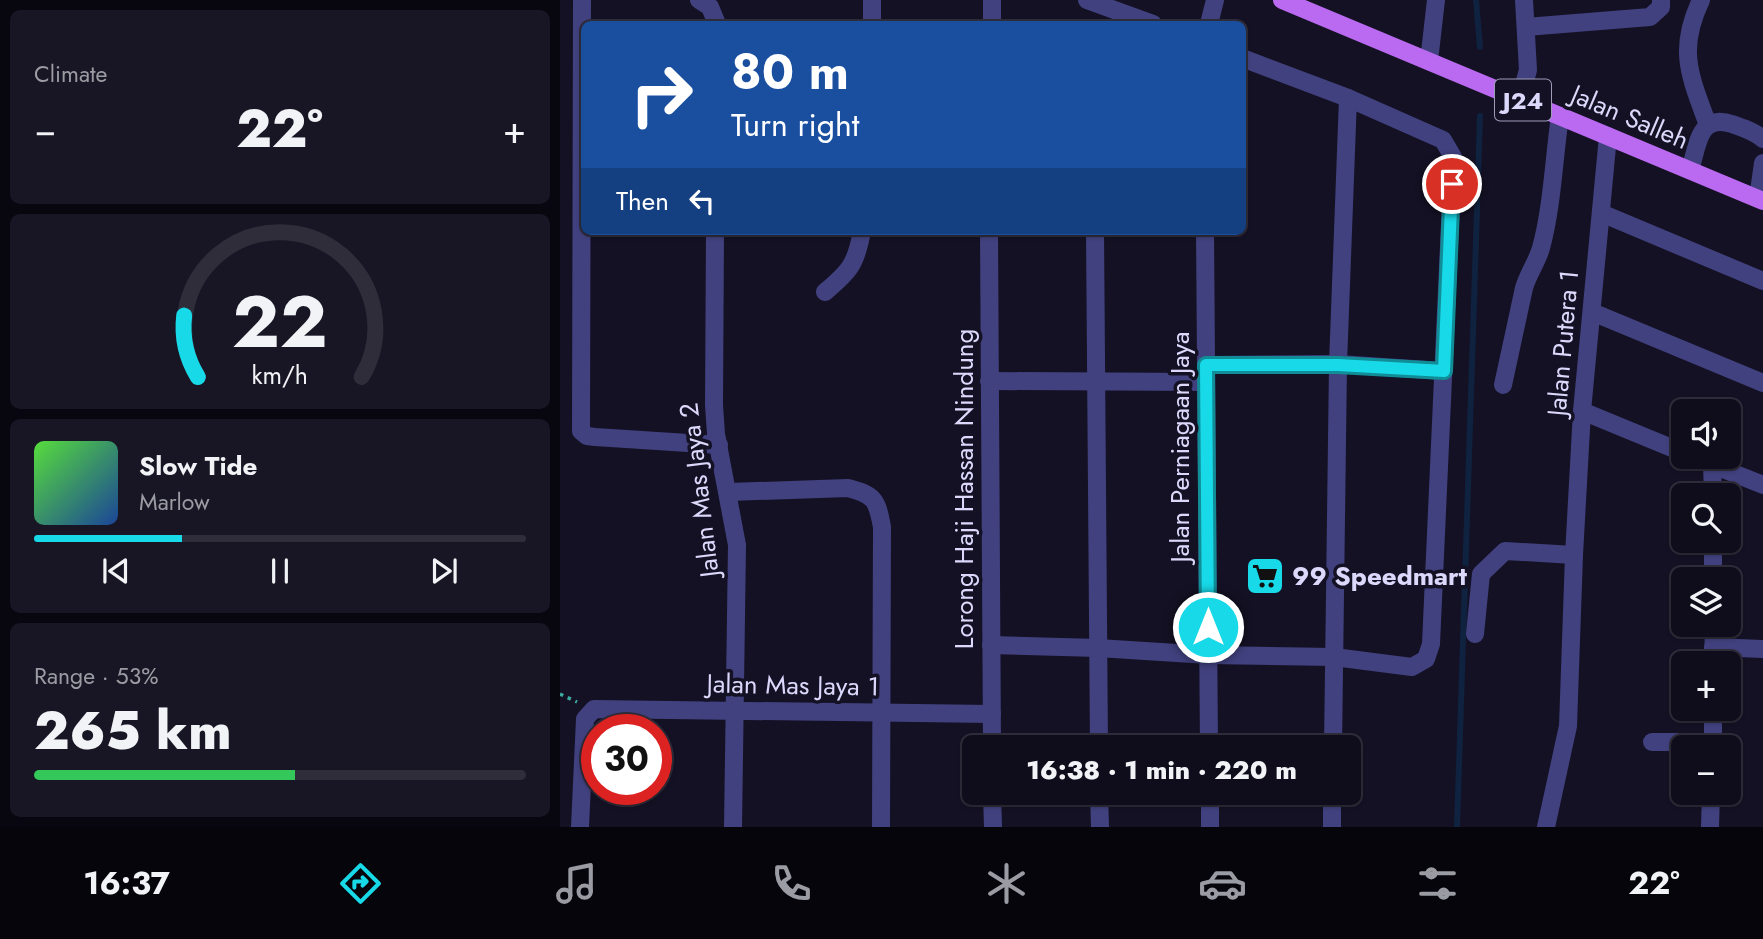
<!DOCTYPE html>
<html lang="en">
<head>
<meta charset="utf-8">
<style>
	:root { --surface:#0f0d1b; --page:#181624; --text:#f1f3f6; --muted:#9b9ca3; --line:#2f2d3a; --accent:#18d9e8 }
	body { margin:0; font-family:Jost,sans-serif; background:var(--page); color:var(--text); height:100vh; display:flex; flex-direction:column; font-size:26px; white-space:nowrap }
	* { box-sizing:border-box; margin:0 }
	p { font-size:23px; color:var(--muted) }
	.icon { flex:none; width:38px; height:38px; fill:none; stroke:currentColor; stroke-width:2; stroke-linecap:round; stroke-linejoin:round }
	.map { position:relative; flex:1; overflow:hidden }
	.drawer { display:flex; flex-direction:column; gap:10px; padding:10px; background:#08070f; width:560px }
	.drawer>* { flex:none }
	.top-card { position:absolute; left:21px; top:21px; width:665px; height:214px; border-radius:10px; box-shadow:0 2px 5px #0004,0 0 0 2px var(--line); background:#1a4fa0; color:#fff; overflow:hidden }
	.tools { position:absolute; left:1111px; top:399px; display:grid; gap:14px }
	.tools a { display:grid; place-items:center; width:70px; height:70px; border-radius:10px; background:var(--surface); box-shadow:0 2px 5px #0004,0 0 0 2px var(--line); font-size:35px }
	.speed { position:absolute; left:21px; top:714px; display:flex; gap:14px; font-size:35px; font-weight:700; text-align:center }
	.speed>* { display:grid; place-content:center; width:91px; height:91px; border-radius:50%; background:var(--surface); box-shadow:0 2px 5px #0004,0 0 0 2px var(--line); line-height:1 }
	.speed .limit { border:10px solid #d22; background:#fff; color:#111 }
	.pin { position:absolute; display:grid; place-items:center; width:60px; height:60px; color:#fff; margin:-30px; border:4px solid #fff; border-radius:50%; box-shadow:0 2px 7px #0007 }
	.me { position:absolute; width:77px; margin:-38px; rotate:0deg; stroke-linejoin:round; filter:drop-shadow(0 0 5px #0008) }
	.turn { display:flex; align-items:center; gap:24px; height:147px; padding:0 35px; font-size:32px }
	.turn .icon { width:91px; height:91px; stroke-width:2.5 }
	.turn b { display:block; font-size:49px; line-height:60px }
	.then { display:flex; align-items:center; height:66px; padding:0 35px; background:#0003; gap:14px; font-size:26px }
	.big { font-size:52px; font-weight:800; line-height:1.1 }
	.drawer .widget { flex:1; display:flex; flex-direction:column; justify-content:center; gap:10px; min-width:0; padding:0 24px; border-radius:10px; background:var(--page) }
	.drawer .dial { align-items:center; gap:0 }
	.dial svg { height:182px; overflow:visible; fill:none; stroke:var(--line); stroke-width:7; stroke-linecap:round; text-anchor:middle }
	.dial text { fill:var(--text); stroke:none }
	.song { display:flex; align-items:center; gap:21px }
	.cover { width:84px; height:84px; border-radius:10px; background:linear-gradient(135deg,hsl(110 70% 55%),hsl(220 70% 35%)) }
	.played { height:7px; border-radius:4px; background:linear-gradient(90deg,var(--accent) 30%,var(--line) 30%) }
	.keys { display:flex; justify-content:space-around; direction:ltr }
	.heat { display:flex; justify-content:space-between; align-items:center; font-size:38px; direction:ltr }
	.charge { height:10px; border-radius:5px; background:linear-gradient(90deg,#34c759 53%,var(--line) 0) }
	.trip { position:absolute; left:402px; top:735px; width:399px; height:70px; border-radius:10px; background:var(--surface); box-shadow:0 2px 5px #0004,0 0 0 2px var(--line); font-weight:800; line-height:70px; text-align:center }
	.menu { display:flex; height:112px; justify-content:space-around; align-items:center; background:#06050b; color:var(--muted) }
	.menu .icon { width:49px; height:49px }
	.menu .active { color:var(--accent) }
	.menu b { font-size:32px; color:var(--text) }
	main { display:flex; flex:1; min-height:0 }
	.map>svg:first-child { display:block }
</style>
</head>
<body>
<main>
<section class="drawer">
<div class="widget"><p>Climate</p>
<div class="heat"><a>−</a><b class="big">22°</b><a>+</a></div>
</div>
<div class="widget dial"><svg viewBox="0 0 100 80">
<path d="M14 69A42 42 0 1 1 86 69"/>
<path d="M14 69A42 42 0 0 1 8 42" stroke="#18d9e8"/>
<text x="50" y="56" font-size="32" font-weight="700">22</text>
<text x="50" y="72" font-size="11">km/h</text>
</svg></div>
<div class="widget">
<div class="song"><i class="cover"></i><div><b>Slow Tide</b><p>Marlow</p></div></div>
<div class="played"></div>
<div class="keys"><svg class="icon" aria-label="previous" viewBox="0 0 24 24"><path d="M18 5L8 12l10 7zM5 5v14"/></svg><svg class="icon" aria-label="pause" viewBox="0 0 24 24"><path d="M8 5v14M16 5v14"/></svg><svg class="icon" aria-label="next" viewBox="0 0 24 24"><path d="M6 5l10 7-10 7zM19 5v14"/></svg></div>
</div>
<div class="widget"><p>Range · 53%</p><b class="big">265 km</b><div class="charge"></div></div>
</section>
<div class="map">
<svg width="1203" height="827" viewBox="0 0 1203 827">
	<rect width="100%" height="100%" fill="#141124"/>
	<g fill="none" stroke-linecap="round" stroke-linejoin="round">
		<g stroke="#0f223f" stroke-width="6">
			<path d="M916 0 920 47"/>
			<path d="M897 827 920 116"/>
		</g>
		<path stroke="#3caca2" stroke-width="3.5" stroke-dasharray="3.5 5" stroke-linecap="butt" d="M0 694 17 702"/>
		<g stroke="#41417f" stroke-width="18">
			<path d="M22 0 21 431 27 436 35 437 159 445"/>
			<path d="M139 0 150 7 157 24"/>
			<path d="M527 0 593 24"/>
			<path d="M1141 0C1117 50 1130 76 1148 125"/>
			<path d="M312 24V0"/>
			<path d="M432 24V0"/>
			<path d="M649 24 655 0"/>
			<path d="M966 27 1090 17 1101 7V0"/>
			<path d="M869 61 876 0"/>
			<path d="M960 99 968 70 964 0"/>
			<path d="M1130 170C1138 146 1138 113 1172 124 1183 128 1194 131 1203 139"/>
			<path d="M1198 198 1203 163"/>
			<path d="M1041 213 1203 281"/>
			<path d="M155 231 154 405 156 434 177 545 173 827"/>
			<path d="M429 231 432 747"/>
			<path d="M535 231 539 747"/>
			<path d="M645 231 649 747"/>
			<path d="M265 292C290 271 296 264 302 231"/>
			<path d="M1032 312 1203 383"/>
			<path d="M646 365 778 364 883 371"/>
			<path d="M429 381 646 382"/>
			<path d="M943 385 964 288C968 274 977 262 981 248 992 208 994 158 1000 116"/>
			<path d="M1022 411 1124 453"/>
			<path d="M1133 457 1203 485"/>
			<path d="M1152 464 1153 495"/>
			<path d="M169 492 288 488C315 495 317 500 322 527L321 827"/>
			<path d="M1153 541V579"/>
			<path d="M915 634 921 574 945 551 1014 555"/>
			<path d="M431 645 538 648 648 655 774 657 852 667 866 659 871 644 893 157 883 140 788 98 682 58"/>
			<path d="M1153 647 1203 649"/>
			<path d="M1153 663 1154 625"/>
			<path d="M1092 742H1153"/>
			<path d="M773 747 778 364 788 98"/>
			<path d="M1153 747V709"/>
			<path d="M432 793 433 827"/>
			<path d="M539 793 540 827"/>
			<path d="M650 793V827"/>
			<path d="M20 827 25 719 34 709 432 714"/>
			<path d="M772 827V793"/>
			<path d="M986 827 1008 726 1014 555 1022 411 1048 136"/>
			<path d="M1150 827 1151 793"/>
		</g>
		<path stroke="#ba6af0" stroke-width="18" d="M722 0 1203 201"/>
	</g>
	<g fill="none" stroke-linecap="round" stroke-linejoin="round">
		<defs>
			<path id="route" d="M648 627 646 365H778L884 371 892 184"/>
		</defs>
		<use href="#route" stroke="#108d97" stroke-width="18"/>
		<use href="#route" stroke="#18d9e8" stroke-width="12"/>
	</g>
	<defs>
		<symbol id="supermarket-square" viewBox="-11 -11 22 22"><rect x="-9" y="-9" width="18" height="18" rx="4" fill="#18d9e8" stroke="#141124"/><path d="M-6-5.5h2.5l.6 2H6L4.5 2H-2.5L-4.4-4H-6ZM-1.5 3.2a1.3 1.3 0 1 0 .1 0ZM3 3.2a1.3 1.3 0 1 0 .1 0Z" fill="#111"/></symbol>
	</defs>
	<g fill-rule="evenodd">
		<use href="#supermarket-square" x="683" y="554" width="44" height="44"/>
	</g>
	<g text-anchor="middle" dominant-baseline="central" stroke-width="7" stroke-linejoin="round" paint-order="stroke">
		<rect fill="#141124" stroke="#9f9cba" stroke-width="2" x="935" y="79.5" width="56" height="41" rx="5"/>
		<g font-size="24" font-weight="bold" fill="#dbd8fb">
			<text x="963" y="100">J24</text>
		</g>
		<g font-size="26" fill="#dbd8fb" stroke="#141124">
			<text transform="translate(1070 117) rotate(23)">Jalan Salleh</text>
			<text transform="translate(1003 343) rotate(-85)">Jalan Putera 1</text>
			<text transform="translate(620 447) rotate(-90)">Jalan Perniagaan Jaya</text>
			<text transform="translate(404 489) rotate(-90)">Lorong Haji Hassan Nindung</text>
			<text transform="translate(139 490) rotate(-97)">Jalan Mas Jaya 2</text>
			<text transform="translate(233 685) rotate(1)">Jalan Mas Jaya 1</text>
		</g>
		<g font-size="26" font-weight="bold" fill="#dbd8fb" stroke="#141124" text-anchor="start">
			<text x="732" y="576">99 Speedmart</text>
		</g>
	</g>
</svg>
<div class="tools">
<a><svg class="icon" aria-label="sound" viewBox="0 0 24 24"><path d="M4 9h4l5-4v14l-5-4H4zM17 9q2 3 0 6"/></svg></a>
<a><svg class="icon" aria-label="search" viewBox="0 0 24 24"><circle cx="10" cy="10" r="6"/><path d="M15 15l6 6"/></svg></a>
<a><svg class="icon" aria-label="layers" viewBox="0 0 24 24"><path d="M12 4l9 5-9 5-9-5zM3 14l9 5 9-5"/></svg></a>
<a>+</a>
<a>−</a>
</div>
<div class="speed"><div class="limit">30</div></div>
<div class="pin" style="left:892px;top:184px;background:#d93025"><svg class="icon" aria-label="arrive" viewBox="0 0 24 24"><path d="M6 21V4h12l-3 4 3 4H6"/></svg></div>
<svg class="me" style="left:648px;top:627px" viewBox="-20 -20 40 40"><circle r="17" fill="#18d9e8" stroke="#fff" stroke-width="3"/><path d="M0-11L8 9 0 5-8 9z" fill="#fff"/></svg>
<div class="trip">16:38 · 1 min · 220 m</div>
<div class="top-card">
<div class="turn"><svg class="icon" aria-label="right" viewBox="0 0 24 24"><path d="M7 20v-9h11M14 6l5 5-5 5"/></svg><div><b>80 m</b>Turn right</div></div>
<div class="then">Then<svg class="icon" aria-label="left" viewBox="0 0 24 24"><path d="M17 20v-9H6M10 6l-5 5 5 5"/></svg></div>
</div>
</div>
</main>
<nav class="menu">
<b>16:37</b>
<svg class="icon active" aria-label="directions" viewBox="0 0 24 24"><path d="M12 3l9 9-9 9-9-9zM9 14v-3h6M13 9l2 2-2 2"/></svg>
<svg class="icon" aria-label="music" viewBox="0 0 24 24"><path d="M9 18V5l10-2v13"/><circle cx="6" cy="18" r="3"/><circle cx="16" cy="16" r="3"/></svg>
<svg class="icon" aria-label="phone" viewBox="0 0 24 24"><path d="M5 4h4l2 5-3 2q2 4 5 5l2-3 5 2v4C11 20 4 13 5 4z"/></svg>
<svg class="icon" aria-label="climate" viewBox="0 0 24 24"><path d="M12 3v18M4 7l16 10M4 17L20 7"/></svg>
<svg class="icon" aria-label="car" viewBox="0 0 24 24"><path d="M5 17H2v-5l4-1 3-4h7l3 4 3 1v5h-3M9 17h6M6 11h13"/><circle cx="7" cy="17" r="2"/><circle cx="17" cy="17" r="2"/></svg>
<svg class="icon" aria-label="filters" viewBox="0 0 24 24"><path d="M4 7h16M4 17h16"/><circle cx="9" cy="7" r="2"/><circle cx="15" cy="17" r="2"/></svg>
<b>22°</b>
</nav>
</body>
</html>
